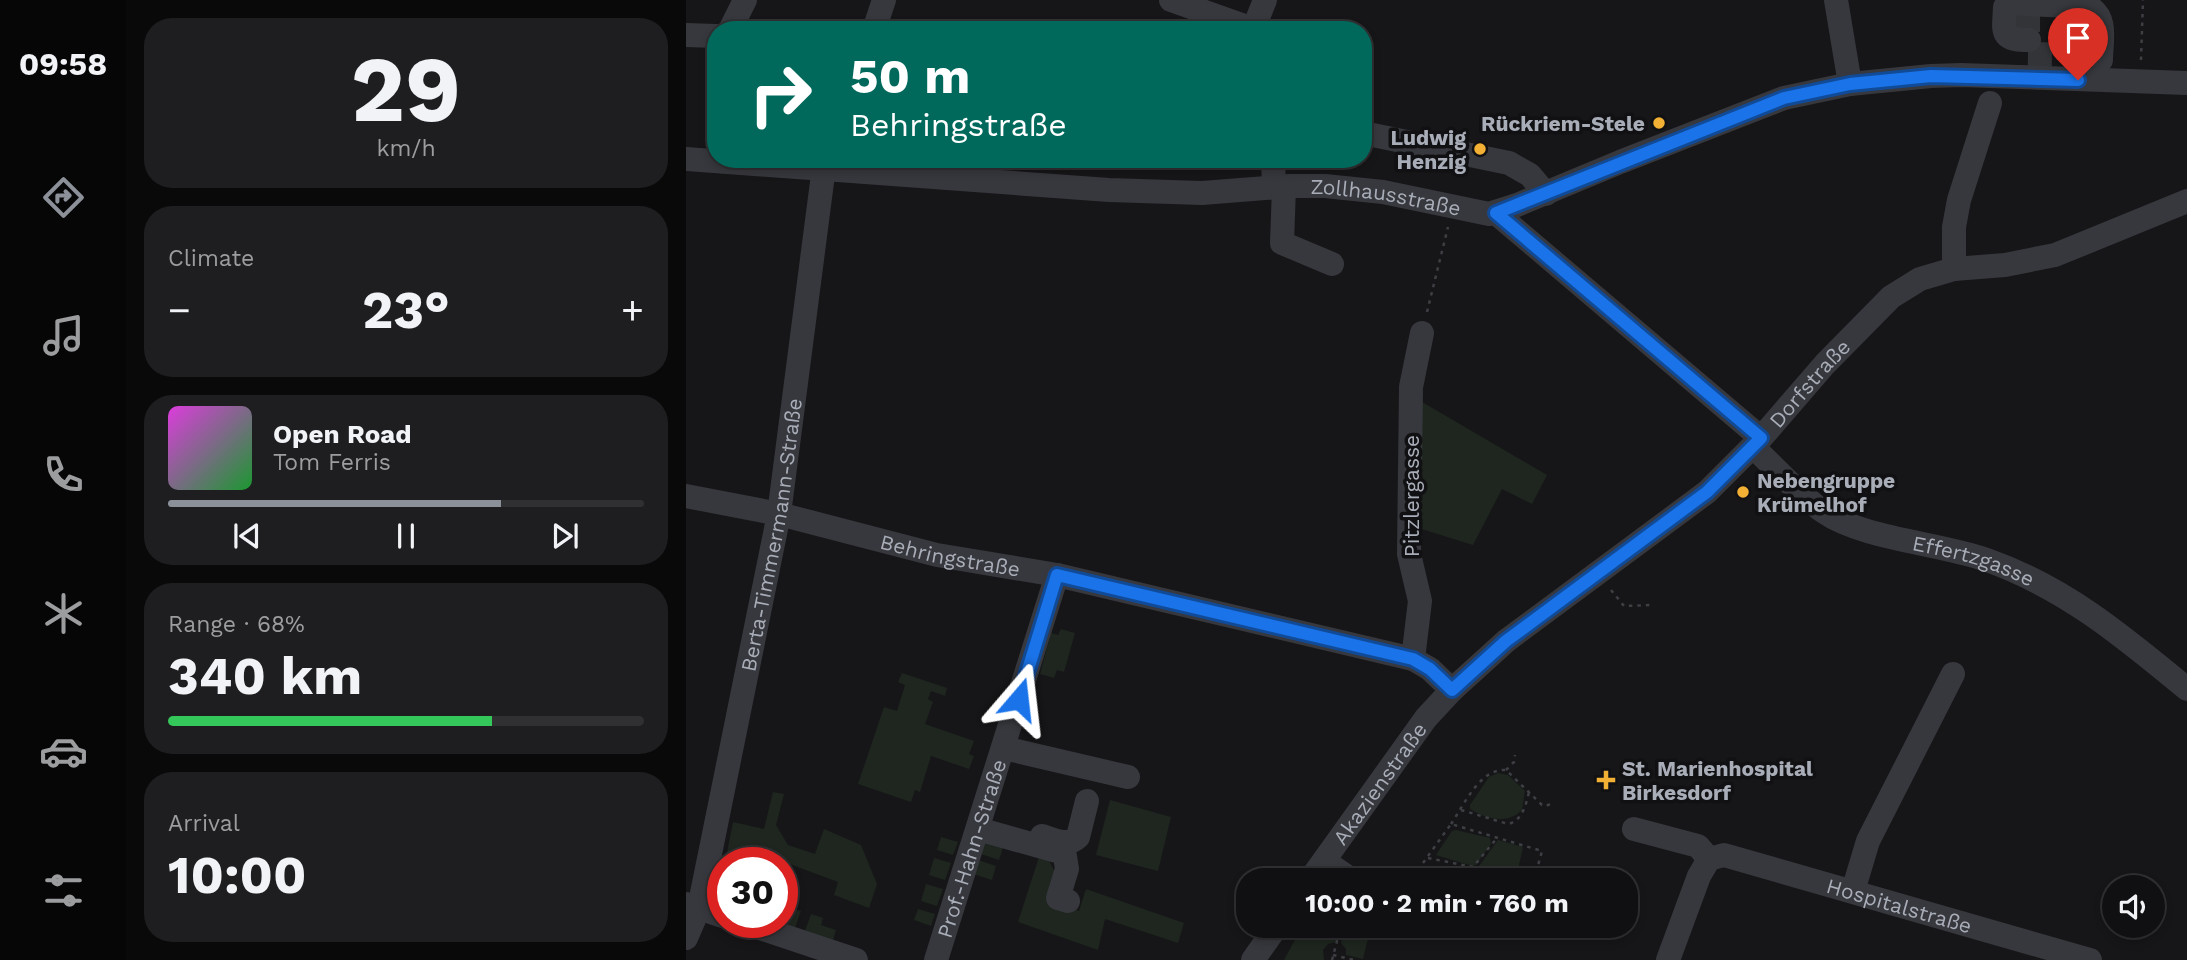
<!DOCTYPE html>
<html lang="en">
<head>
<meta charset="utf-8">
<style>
	:root { --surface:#101012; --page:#1e1e20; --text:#f1f3f6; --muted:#9c9d9f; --line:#303032; --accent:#8c9099 }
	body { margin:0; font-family:"Work Sans",sans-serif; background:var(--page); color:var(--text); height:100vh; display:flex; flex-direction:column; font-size:26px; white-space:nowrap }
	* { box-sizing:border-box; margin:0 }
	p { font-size:23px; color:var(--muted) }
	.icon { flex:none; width:38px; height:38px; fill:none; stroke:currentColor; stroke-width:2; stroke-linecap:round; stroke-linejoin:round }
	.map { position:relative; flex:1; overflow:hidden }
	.details { display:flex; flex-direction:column; gap:18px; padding:18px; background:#09090a; width:560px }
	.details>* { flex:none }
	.hud { position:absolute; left:21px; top:21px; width:665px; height:147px; border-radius:28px; box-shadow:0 4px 10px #0003,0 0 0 2px var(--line); background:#00695c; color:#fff; overflow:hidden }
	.controls { position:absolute; left:1416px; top:875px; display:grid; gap:14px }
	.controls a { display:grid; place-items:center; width:63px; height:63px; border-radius:50%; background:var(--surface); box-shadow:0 4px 10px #0003,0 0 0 2px var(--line); font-size:35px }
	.speed { position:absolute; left:21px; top:847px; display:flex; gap:14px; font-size:35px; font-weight:700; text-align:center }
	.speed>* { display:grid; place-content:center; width:91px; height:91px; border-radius:50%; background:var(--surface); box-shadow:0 4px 10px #0003,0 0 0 2px var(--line); line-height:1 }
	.speed .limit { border:10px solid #d22; background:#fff; color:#111 }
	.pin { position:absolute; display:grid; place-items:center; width:60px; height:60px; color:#fff; margin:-72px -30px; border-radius:50% 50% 50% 0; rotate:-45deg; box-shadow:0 0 7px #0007 }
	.pin .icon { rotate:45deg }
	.me { position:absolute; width:77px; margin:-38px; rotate:17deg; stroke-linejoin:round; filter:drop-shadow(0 0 5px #0008) }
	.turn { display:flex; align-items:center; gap:24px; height:147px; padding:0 28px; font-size:32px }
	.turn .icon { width:91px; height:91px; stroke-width:2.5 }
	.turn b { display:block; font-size:49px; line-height:60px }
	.big { font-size:52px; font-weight:700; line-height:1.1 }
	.details .widget { flex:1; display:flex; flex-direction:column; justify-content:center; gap:10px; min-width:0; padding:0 24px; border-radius:28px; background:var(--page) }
	.details .dial { align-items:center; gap:0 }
	.dial b { font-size:91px; line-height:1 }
	.song { display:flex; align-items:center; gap:21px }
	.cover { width:84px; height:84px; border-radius:10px; background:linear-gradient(135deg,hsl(300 70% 55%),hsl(130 70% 35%)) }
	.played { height:7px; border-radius:4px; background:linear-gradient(90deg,var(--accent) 70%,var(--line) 70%) }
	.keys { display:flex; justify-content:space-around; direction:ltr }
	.heat { display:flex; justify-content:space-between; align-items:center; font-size:38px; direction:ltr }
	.charge { height:10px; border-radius:5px; background:linear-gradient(90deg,#34c759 68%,var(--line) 0) }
	.trip { position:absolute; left:550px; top:868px; width:402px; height:70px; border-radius:28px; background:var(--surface); box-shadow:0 4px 10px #0003,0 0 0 2px var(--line); font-weight:700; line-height:70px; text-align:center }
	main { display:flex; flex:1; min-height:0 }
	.tabs { display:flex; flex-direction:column; width:126px; justify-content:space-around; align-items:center; background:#060607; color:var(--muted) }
	.tabs .icon { width:49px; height:49px }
	.tabs .active { color:var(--accent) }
	.tabs b { font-size:32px; color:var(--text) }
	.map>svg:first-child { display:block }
</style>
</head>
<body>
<main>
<nav class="tabs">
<b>09:58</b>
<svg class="icon active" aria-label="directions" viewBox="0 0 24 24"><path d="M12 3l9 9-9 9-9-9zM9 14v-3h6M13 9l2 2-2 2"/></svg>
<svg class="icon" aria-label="music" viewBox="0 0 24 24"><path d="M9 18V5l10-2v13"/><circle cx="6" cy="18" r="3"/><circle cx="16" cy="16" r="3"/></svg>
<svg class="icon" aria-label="phone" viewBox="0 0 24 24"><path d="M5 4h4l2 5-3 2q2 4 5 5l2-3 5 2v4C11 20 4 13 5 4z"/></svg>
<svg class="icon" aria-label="climate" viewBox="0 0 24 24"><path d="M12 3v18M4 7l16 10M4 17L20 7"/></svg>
<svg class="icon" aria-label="car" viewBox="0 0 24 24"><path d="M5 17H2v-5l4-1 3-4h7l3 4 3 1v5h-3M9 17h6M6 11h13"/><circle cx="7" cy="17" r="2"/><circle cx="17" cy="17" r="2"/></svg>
<svg class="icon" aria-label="filters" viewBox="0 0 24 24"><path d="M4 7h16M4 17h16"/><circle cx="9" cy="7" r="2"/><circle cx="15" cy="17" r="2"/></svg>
</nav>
<section class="details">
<div class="widget dial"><b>29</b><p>km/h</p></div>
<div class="widget"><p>Climate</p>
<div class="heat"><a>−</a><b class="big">23°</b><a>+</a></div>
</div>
<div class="widget">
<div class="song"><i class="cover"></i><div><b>Open Road</b><p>Tom Ferris</p></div></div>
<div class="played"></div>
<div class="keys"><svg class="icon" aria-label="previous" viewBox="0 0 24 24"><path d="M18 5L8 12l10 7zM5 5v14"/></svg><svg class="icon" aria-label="pause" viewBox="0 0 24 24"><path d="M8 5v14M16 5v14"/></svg><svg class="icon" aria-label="next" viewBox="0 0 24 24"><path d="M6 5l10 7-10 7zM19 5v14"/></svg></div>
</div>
<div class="widget"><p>Range · 68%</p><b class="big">340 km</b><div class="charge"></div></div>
<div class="widget"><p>Arrival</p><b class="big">10:00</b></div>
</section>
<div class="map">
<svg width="1501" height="960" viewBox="0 0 1501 960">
	<rect width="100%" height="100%" fill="#161618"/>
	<g fill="#1e261f">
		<path d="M731 399 861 475 846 504 816 489 787 545 729 527Z"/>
		<path d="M375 629 389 633 378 672 371 670 368 678 354 674 365 633 372 635Z"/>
		<path d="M216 673 261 688 259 696 245 691 242 699 247 702 239 724 288 741 283 754 288 756 283 769 245 756 234 792 229 790 225 802 172 784 198 707 211 711 219 685 212 682Z"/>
		<path d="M812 773 822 775 839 791 836 810C821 825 800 819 784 809V805L803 777Z"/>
		<path d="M87 792 98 794 90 825 102 845 129 854 138 829 175 845 191 884 183 908 148 895 152 882 85 857 84 861 53 850 49 863H39L47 822 78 829Z"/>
		<path d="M424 800 485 817 472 871 410 855Z"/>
		<path d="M770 830 804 838 805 844 790 865 786 866 750 855 766 831Z"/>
		<path d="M255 837 272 842 267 855 251 850Z"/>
		<path d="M300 838 318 844 313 860 295 854Z"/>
		<path d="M812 840 837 847 833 865 837 877 836 880H813L788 873Z"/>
		<path d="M353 857 363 861 369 872 363 901 393 911 400 889 498 923 492 943 419 919 412 950 332 922Z"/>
		<path d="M248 858 265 863 259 880 243 875Z"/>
		<path d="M292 860 310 866 306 880 287 874Z"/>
		<path d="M240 884 257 889 251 906 235 901Z"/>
		<path d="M98 906 115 911 109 928 93 922H96Z"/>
		<path d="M232 909 249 914 245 926 228 920Z"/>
		<path d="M125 914 137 918 135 925 150 930 147 940 119 931Z"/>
		<path d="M619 926H654L650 942 642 944 637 950 638 960H598L611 936Z"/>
		<path d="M659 926H685L677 959 660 955V949L655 943Z"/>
	</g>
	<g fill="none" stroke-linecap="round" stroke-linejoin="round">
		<g stroke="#333438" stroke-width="24" stroke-dasharray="24 12" stroke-linecap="butt">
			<path d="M1342 32V12"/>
			<path d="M1342 54 1398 55"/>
		</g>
		<g stroke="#3d3f44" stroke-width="2.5" stroke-dasharray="3.5 5" stroke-linecap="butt">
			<path d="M1455 60 1457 0"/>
			<path d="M741 312 762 227"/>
			<path d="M925 590 938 606 966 605"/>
			<path d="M820 770 828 762 829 755"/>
			<path d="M775 810 822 824C836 821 840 805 843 792"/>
			<path d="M765 824C778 805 794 768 820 770L856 805 860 806 866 803"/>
			<path d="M742 858 787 867 811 838"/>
			<path d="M737 863 765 824 856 851 848 880"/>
			<path d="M743 871 777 880"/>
			<path d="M647 955 668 960"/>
			<path d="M646 960 655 926"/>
		</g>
		<g stroke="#37383d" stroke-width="24">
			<path d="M485 0 567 29"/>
			<path d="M1150 0 1164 84"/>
			<path d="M44 30 59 0"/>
			<path d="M188 30 198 0"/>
			<path d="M567 30 579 0"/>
			<path d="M0 35 30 36"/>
			<path d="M1343 40C1313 40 1318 32 1319 7L1322 3 1403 7C1422 18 1415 41 1415 60"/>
			<path d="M677 133 823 163 844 175 860 194"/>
			<path id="s1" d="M0 159 423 190 516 193 604 186H639L697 192 803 214 831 205 934 162 1098 98 1164 84 1245 76 1275 75 1501 83"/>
			<path d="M587 159 588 188"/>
			<path d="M598 187 596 243 646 264"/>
			<path d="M810 213 1075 438"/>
			<path d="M1268 269V227L1273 200 1304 103"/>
			<path id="s2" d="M1067 447C1090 468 1112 494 1138 512 1177 539 1254 543 1301 560 1380 588 1438 637 1501 689"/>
			<path id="s3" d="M0 496 93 514 251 555 371 575 727 659 744 669 766 690"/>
			<path d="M727 659 734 601 723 554 725 387 736 333"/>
			<path d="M318 748 442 777"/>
			<path d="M292 829 374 852 379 856 381 869 372 898 382 901"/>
			<path d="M948 829 1012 846 1023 859"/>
			<path d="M356 836C368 840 382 847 392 837L401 801"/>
			<path id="s4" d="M1023 859 1038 855 1404 960"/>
			<path d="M638 861 666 880"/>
			<path id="s5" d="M624 880 740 718 766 690 820 641 1021 492 1075 438 1139 364 1205 297 1234 279 1268 269 1319 265 1369 255 1501 201"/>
			<path d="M724 880 725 879"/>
			<path d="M1167 891 1182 841 1267 674"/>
			<path d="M0 904 37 916"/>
			<path d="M56 922 170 960"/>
			<path id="s6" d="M0 938 13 908 93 514 139 159"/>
			<path id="s7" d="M250 960 371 575"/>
			<path d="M567 960 591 926"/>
			<path d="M982 960 1013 876 1023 859"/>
		</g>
	</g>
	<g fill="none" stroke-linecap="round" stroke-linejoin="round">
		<defs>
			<path id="route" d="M333 699 371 575 727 659 744 669 766 690 820 641 1021 492 1075 438 810 213 1098 98 1164 84 1245 76 1392 80"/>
		</defs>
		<use href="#route" stroke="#114b97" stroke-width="18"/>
		<use href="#route" stroke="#1a73e8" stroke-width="12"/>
	</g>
	<g fill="#f2b134" stroke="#111113" stroke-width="2.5">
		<circle cx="973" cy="123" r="7"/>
		<circle cx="794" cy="149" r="7"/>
		<circle cx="1057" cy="492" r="7"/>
		<path d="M916.5 769.5h7v7h7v7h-7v7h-7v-7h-7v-7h7z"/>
	</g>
	<g text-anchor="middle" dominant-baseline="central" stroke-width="7" stroke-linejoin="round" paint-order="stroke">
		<g font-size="21" font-weight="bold" fill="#a8adb8" stroke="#111113" text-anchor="end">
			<text x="959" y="123">Rückriem-Stele</text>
			<text x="780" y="137">Ludwig<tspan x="780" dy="24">Henzig</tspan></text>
			<text x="1071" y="480" text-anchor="start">Nebengruppe<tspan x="1071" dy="24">Krümelhof</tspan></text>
			<text x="936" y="768" text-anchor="start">St. Marienhospital<tspan x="936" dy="24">Birkesdorf</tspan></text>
		</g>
		<g font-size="21" fill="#a8adb8" stroke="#111113">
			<text stroke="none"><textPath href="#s1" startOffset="702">Zollhausstraße</textPath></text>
			<text stroke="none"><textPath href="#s5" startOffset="710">Dorfstraße</textPath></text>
			<text transform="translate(725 496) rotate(-90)">Pitzlergasse</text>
			<text stroke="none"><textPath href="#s6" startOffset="413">Berta-Timmermann-Straße</textPath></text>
			<text stroke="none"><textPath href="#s3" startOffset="271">Behringstraße</textPath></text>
			<text stroke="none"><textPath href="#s2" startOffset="254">Effertzgasse</textPath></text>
			<text stroke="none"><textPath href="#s5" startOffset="119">Akazienstraße</textPath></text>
			<text stroke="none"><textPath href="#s7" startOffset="117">Prof.-Hahn-Straße</textPath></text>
			<text stroke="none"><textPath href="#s4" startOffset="198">Hospitalstraße</textPath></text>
		</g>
	</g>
</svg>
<div class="controls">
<a><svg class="icon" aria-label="sound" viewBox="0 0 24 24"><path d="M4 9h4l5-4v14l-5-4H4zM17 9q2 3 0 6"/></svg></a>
</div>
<div class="speed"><div class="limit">30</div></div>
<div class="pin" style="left:1392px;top:80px;background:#d93025"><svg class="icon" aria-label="arrive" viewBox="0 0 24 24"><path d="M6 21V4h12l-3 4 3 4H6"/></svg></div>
<svg class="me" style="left:333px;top:699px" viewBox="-20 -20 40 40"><path d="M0-17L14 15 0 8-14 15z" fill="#1a73e8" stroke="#fff" stroke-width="4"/></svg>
<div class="trip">10:00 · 2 min · 760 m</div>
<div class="hud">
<div class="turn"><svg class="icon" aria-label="right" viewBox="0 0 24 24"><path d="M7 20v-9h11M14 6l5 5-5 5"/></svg><div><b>50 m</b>Behringstraße</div></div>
</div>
</div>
</main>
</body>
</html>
